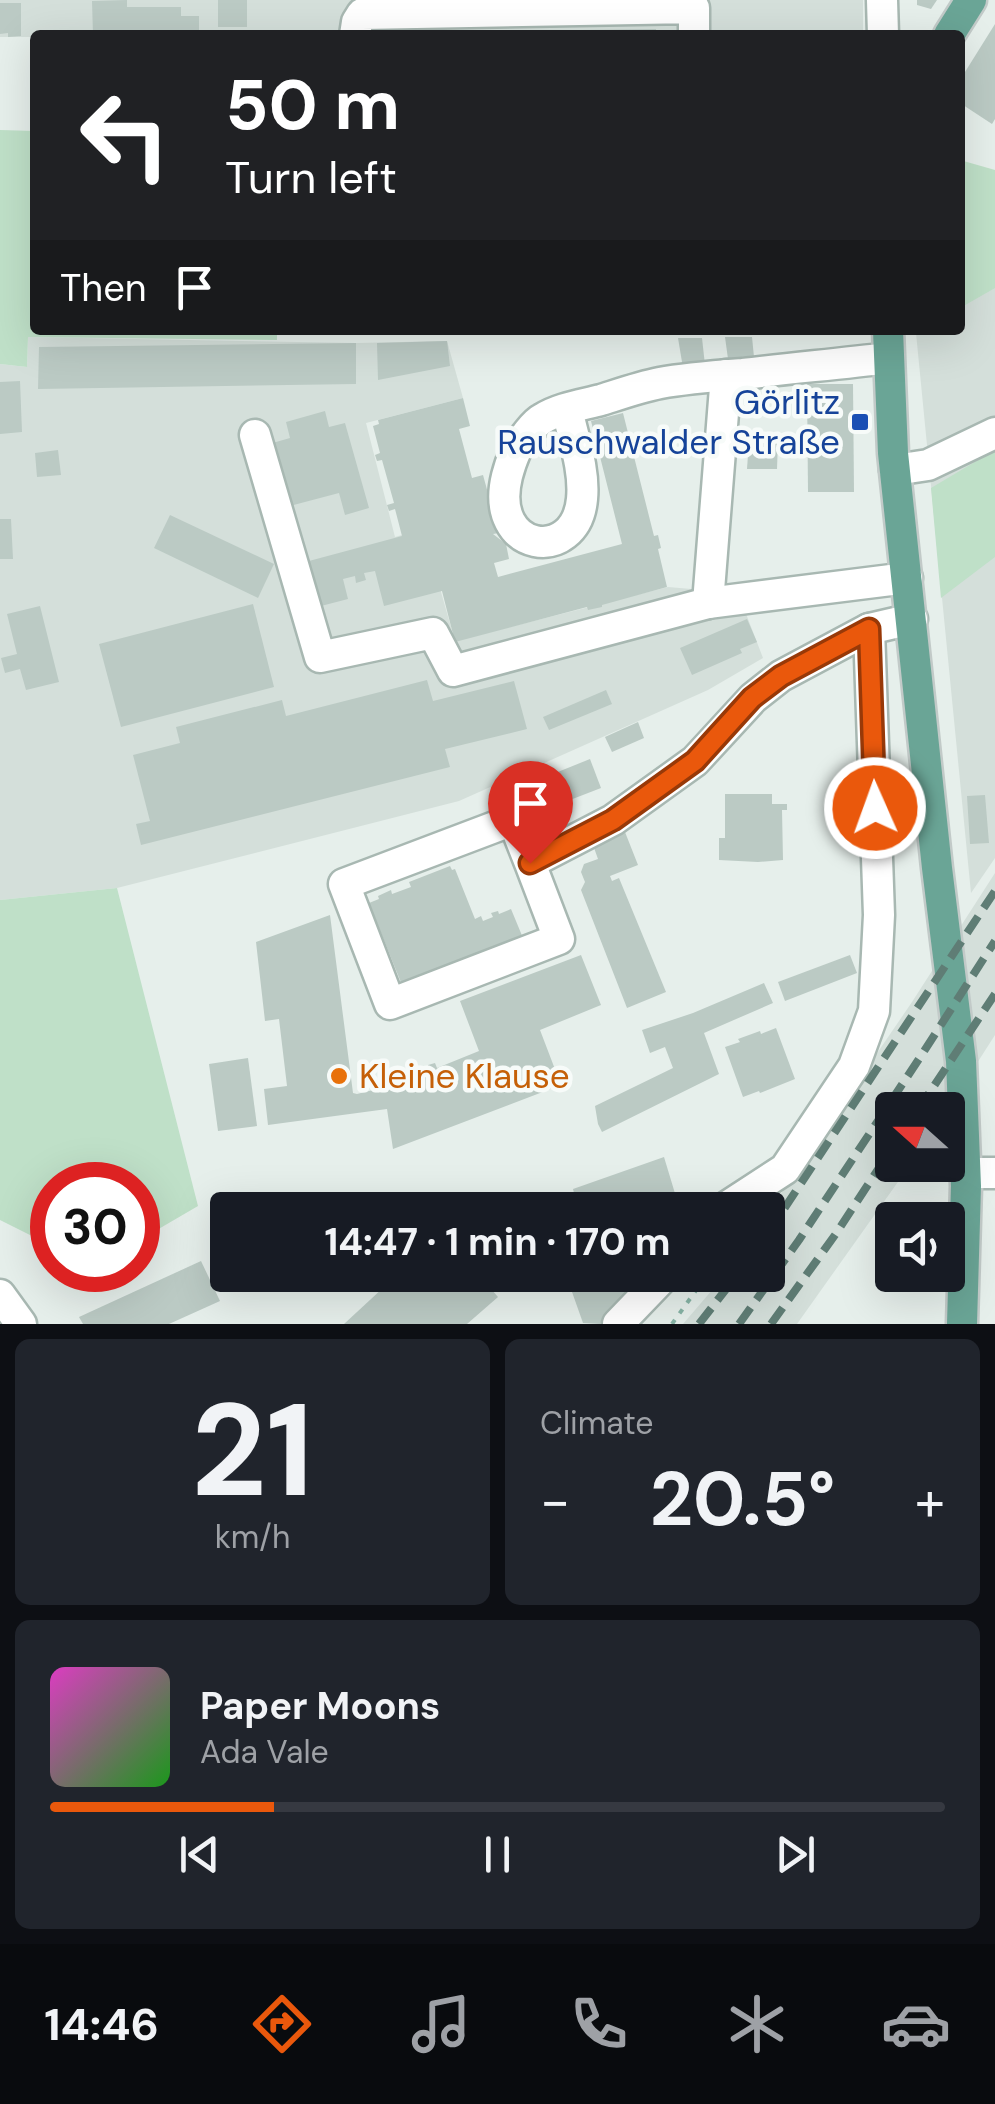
<!DOCTYPE html>
<html lang="en">
<head>
<meta charset="utf-8">
<style>
	:root { --surface:#171b24; --page:#20242c; --text:#f1f3f6; --muted:#9ea1a6; --line:#363941; --accent:#ea580c }
	body { margin:0; font-family:"DM Sans",sans-serif; background:var(--page); color:var(--text); height:100vh; display:flex; flex-direction:column; font-size:38px; white-space:nowrap }
	* { box-sizing:border-box; margin:0 }
	p { font-size:32px; color:var(--muted) }
	.icon { flex:none; width:55px; height:55px; fill:none; stroke:currentColor; stroke-width:2; stroke-linecap:round; stroke-linejoin:round }
	.map { position:relative; height:1324px; overflow:hidden }
	.details { display:flex; flex-direction:column; gap:15px; padding:15px; background:#0d0f14; flex:1 }
	.details>* { flex:none }
	.banner { position:absolute; left:30px; top:30px; width:935px; height:305px; border-radius:10px; box-shadow:0 10px 40px #0002; background:#202124; color:#fff; overflow:hidden }
	.needle { width:65px; rotate:291deg }
	.tools { position:absolute; left:875px; top:1092px; display:grid; gap:20px }
	.tools a { display:grid; place-items:center; width:90px; height:90px; border-radius:10px; background:var(--surface); box-shadow:0 10px 40px #0002; font-size:50px }
	.speed { position:absolute; left:30px; top:1162px; display:flex; gap:20px; font-size:50px; font-weight:700; text-align:center }
	.speed>* { display:grid; place-content:center; width:130px; height:130px; border-radius:50%; background:var(--surface); box-shadow:0 10px 40px #0002; line-height:1 }
	.speed .limit { border:15px solid #d22; background:#fff; color:#111 }
	.pin { position:absolute; display:grid; place-items:center; width:85px; height:85px; color:#fff; margin:-102px -42px; border-radius:50% 50% 50% 0; rotate:-45deg; box-shadow:0 0 10px #0007 }
	.pin .icon { rotate:45deg }
	.me { position:absolute; width:110px; margin:-55px; rotate:358deg; stroke-linejoin:round; filter:drop-shadow(0 0 8px #0008) }
	.turn { display:flex; align-items:center; gap:35px; height:210px; padding:0 30px; font-size:45px }
	.turn .icon { width:130px; height:130px; stroke-width:2.5 }
	.turn b { display:block; font-size:70px; line-height:85px }
	.then { display:flex; align-items:center; height:95px; padding:0 30px; background:#0003; gap:20px; font-size:38px }
	.big { font-size:75px; font-weight:700; line-height:1.1 }
	.details .tile { flex:1; display:flex; flex-direction:column; justify-content:center; gap:15px; min-width:0; padding:0 35px; border-radius:15px; background:var(--page) }
	.details .dial { align-items:center; gap:0 }
	.dial b { font-size:130px; line-height:1 }
	.song { display:flex; align-items:center; gap:30px }
	.cover { width:120px; height:120px; border-radius:15px; background:linear-gradient(135deg,hsl(310 70% 55%),hsl(120 70% 35%)) }
	.played { height:10px; border-radius:5px; background:linear-gradient(90deg,var(--accent) 25%,var(--line) 25%) }
	.keys { display:flex; justify-content:space-around; direction:ltr }
	.heat { display:flex; justify-content:space-between; align-items:center; font-size:55px; direction:ltr }
	.details .tiles { flex:1; display:grid; gap:15px; grid-template-columns:1fr 1fr }
	.tile:last-child { grid-column:span 2 }
	.trip { position:absolute; left:210px; top:1192px; width:575px; height:100px; border-radius:10px; background:var(--surface); box-shadow:0 10px 40px #0002; font-weight:700; line-height:100px; text-align:center }
	.menu { display:flex; height:160px; justify-content:space-around; align-items:center; background:#090b0e; color:var(--muted) }
	.menu .icon { width:70px; height:70px }
	.menu .selected { color:var(--accent) }
	.menu b { font-size:45px; color:var(--text) }
	.map>svg:first-child { display:block }
</style>
</head>
<body>
<div class="map">
<svg width="995" height="1324" viewBox="0 0 995 1324">
	<rect width="100%" height="100%" fill="#e6efeb"/>
	<g fill="#d4dfda">
		<path d="M0 0H863V35H35V37H0Z"/>
		<path d="M995 252V858L971 893 916 333 919 330H960V288Z"/>
		<path d="M28 337 356 343 447 341 463 398 366 423 395 537 423 529 455 641 668 587 738 593 763 658 708 690 459 801 117 888 0 900V364L27 367Z"/>
		<path d="M995 873V1035L947 1110H892V1165H910L797 1324H683L725 1275H768V1213L912 1002Z"/>
	</g>
	<g fill="#bfe0c8">
		<path d="M0 130 35 131V330H277V340L28 337 27 367 0 364Z"/>
		<path d="M960 160 995 170V288L960 308Z"/>
		<path d="M995 450V557L941 598 931 488Z"/>
		<path d="M117 888 198 1206 138 1241V1185H52V1246L0 1220V900Z"/>
	</g>
	<g fill="#bbcac4">
		<path d="M127 0V7H181V16H199V34L93 35 92 1Z"/>
		<rect x="218" y="0" width="29" height="27"/>
		<path d="M917 0H937L931 9 917 5Z"/>
		<path d="M0 3H21V36L8 37V33L0 34Z"/>
		<path d="M995 24V119L992 124 960 103V80Z"/>
		<path d="M656 29V35H580V30Z"/>
		<path d="M725 337H752L754 357 741 360V357L728 359Z"/>
		<path d="M678 338H702L705 365 683 368Z"/>
		<path d="M447 341 450 366 378 380 377 343Z"/>
		<path d="M356 343V384L38 389 39 347Z"/>
		<path d="M20 381 22 432 0 434V382Z"/>
		<path d="M807 384H853L854 492H808Z"/>
		<path d="M463 398 470 426 459 429 472 478 483 475 499 533 493 534 506 544 509 559 494 563 498 577 622 544 591 421 623 413 654 536 658 535 661 548 658 549 667 587 602 605V607L588 610 587 607 455 642 442 591 384 606 375 571 364 573 366 580 356 583 355 576 343 579 348 599 321 606 309 561 402 536 395 509 389 511 387 505 394 503 382 460 377 461 375 455 380 453 373 426 379 424 378 420Z"/>
		<path d="M325 411 329 427 345 423 369 508 345 515 339 493 286 507 269 444 290 438 286 422Z"/>
		<path d="M749 440 778 441 777 469H747Z"/>
		<path d="M58 450 61 475 37 477 35 453Z"/>
		<path d="M170 515 274 564 258 598 154 548Z"/>
		<path d="M0 519H11L13 559H0Z"/>
		<path d="M253 604 274 687 121 727 99 644Z"/>
		<path d="M40 606 59 682 26 690 20 669 5 673 1 658 17 654 7 614Z"/>
		<path d="M747 619 757 642 740 649 742 653 692 675 680 648Z"/>
		<path d="M427 680 433 701 514 681 527 729 445 749 450 767 141 845 136 824 150 821 133 755 180 743 176 727 282 700 286 716Z"/>
		<path d="M606 690 612 704 549 730 543 717Z"/>
		<path d="M638 722 644 738 612 752 605 737Z"/>
		<path d="M590 759 601 788 539 812 528 784Z"/>
		<path d="M725 794H772V804H787V810H782L783 860 758 862 719 860V838H725Z"/>
		<path d="M985 795 989 843 970 844 967 796Z"/>
		<path d="M625 832 638 865 610 876 612 881 619 878 666 992 627 1008 581 890 585 882 581 872 584 864 598 859 593 845Z"/>
		<path d="M450 866 452 870 455 869 475 919 481 916 483 921 493 917 491 913 498 911 499 914 511 909 523 938 402 985 369 903 379 899 378 896 391 890 392 894 411 887 409 882Z"/>
		<path d="M330 915 353 1093 357 1094 385 1087 430 1070 428 1065 435 1063 437 1068 479 1051 460 1001 581 955 601 1005 540 1030 561 1085 393 1149 387 1109 268 1125 264 1089 287 1086 279 1019 265 1021 256 942Z"/>
		<path d="M850 955 857 973 785 1001 778 982Z"/>
		<path d="M764 983 773 1003 704 1033 719 1074 602 1132 598 1124 595 1106 673 1068 665 1047 650 1053 642 1030 693 1013Z"/>
		<path d="M776 1028 795 1079 760 1093 759 1091 743 1097 725 1047 740 1042 738 1039 760 1031 761 1034Z"/>
		<path d="M248 1058 257 1126 218 1131 209 1064Z"/>
		<path d="M664 1157 680 1210H540L574 1193 573 1189Z"/>
		<path d="M201 1261 220 1301 169 1324H83L79 1317Z"/>
		<path d="M397 1275H479L498 1297 467 1324H344Z"/>
		<path d="M566 1275H646L615 1313 600 1324 583 1323Z"/>
	</g>
	<g fill="none" stroke-linecap="round" stroke-linejoin="round">
		<defs>
			<g id="minor">
				<path d="M882 0 883 35"/>
				<path d="M355 35 357 22 362 14 694 8V35"/>
				<path d="M567 409C573 437 585 470 582 499 576 565 488 553 507 476 511 461 516 446 526 435 531 429 536 422 542 419 559 408 582 405 601 400 620 394 640 387 660 383 687 378 716 376 743 374 792 368 840 364 888 358"/>
				<path d="M255 435 320 657 433 633 453 671 708 603 907 578"/>
				<path d="M895 470 928 465 995 433"/>
				<path d="M708 603 726 375"/>
				<path d="M530 863 513 820 344 884 390 1004 559 939 530 863 613 820 695 761 753 698 781 676 869 629"/>
				<path d="M965 1173H995"/>
				<path d="M722 1210 785 1169 854 1066 874 1011 879 915 869 629 912 619"/>
				<path d="M0 1295 21 1324"/>
				<path d="M618 1324 665 1275"/>
			</g>
			<g id="major">
				<path d="M949 35 971 0"/>
				<path d="M888 330 893 453 937 868 961 1061 966 1186 962 1324"/>
			</g>
		</defs>
		<use href="#minor" stroke="#a8b8b2" stroke-width="35"/>
		<use href="#major" stroke="#c2cac8" stroke-width="35"/>
		<path stroke="#86b3a5" stroke-width="4" stroke-dasharray="5 8" stroke-linecap="butt" d="M672 1324 707 1275"/>
		<use href="#minor" stroke="#fff" stroke-width="30"/>
		<use href="#major" stroke="#6aa596" stroke-width="30"/>
		<g stroke="#5f7d75" stroke-width="8" stroke-dasharray="20 10" stroke-linecap="butt">
			<path d="M918 1110 995 994"/>
			<path d="M768 1233 995 891"/>
			<path d="M699 1324 737 1275"/>
			<path d="M739 1324 799 1240 919 1059 995 941"/>
			<path d="M771 1324 835 1235 892 1148"/>
		</g>
	</g>
	<g fill="none" stroke-linecap="round" stroke-linejoin="round">
		<defs>
			<path id="route" d="M530 863 613 820 695 761 752 698 781 676 869 629 875 808"/>
		</defs>
		<use href="#route" stroke="#983908" stroke-width="25"/>
		<use href="#route" stroke="#ea580c" stroke-width="18"/>
	</g>
	<rect fill="#1a4fb4" stroke="#f7fbf9" stroke-width="4" x="850" y="412" width="20" height="20" rx="5"/>
	<circle fill="#e8710a" stroke="#f7fbf9" stroke-width="4" cx="339" cy="1076" r="10"/>
	<g text-anchor="middle" dominant-baseline="central" stroke-width="9" stroke-linejoin="round" paint-order="stroke">
		<g font-size="35" fill="#164399" stroke="#f7fbf9" text-anchor="end">
			<text x="840" y="402">Görlitz<tspan x="840" dy="40">Rauschwalder Straße</tspan></text>
		</g>
		<g font-size="35" fill="#c56008" stroke="#f7fbf9" text-anchor="start">
			<text x="359" y="1076">Kleine Klause</text>
		</g>
	</g>
</svg>
<div class="tools">
<a><svg class="needle" viewBox="-14 -14 28 28"><path d="M0-13l5 13h-10z" fill="#e53935"/><path d="M0 13l5-13h-10z" fill="#9ea1a6"/></svg></a>
<a><svg class="icon" aria-label="sound" viewBox="0 0 24 24"><path d="M4 9h4l5-4v14l-5-4H4zM17 9q2 3 0 6"/></svg></a>
</div>
<div class="speed"><div class="limit">30</div></div>
<div class="pin" style="left:530px;top:863px;background:#d93025"><svg class="icon" aria-label="arrive" viewBox="0 0 24 24"><path d="M6 21V4h12l-3 4 3 4H6"/></svg></div>
<svg class="me" style="left:875px;top:808px" viewBox="-20 -20 40 40"><circle r="17" fill="#ea580c" stroke="#fff" stroke-width="3"/><path d="M0-11L8 9 0 5-8 9z" fill="#fff"/></svg>
<div class="trip">14:47 · 1 min · 170 m</div>
<div class="banner">
<div class="turn"><svg class="icon" aria-label="left" viewBox="0 0 24 24"><path d="M17 20v-9H6M10 6l-5 5 5 5"/></svg><div><b>50 m</b>Turn left</div></div>
<div class="then">Then<svg class="icon" aria-label="arrive" viewBox="0 0 24 24"><path d="M6 21V4h12l-3 4 3 4H6"/></svg></div>
</div>
</div>
<section class="details">
<div class="tiles">
<div class="tile dial"><b>21</b><p>km/h</p></div>
<div class="tile"><p>Climate</p>
<div class="heat"><a>−</a><b class="big">20.5°</b><a>+</a></div>
</div>
<div class="tile">
<div class="song"><i class="cover"></i><div><b>Paper Moons</b><p>Ada Vale</p></div></div>
<div class="played"></div>
<div class="keys"><svg class="icon" aria-label="previous" viewBox="0 0 24 24"><path d="M18 5L8 12l10 7zM5 5v14"/></svg><svg class="icon" aria-label="pause" viewBox="0 0 24 24"><path d="M8 5v14M16 5v14"/></svg><svg class="icon" aria-label="next" viewBox="0 0 24 24"><path d="M6 5l10 7-10 7zM19 5v14"/></svg></div>
</div>
</div>
</section>
<nav class="menu">
<b>14:46</b>
<svg class="icon selected" aria-label="directions" viewBox="0 0 24 24"><path d="M12 3l9 9-9 9-9-9zM9 14v-3h6M13 9l2 2-2 2"/></svg>
<svg class="icon" aria-label="music" viewBox="0 0 24 24"><path d="M9 18V5l10-2v13"/><circle cx="6" cy="18" r="3"/><circle cx="16" cy="16" r="3"/></svg>
<svg class="icon" aria-label="phone" viewBox="0 0 24 24"><path d="M5 4h4l2 5-3 2q2 4 5 5l2-3 5 2v4C11 20 4 13 5 4z"/></svg>
<svg class="icon" aria-label="climate" viewBox="0 0 24 24"><path d="M12 3v18M4 7l16 10M4 17L20 7"/></svg>
<svg class="icon" aria-label="car" viewBox="0 0 24 24"><path d="M5 17H2v-5l4-1 3-4h7l3 4 3 1v5h-3M9 17h6M6 11h13"/><circle cx="7" cy="17" r="2"/><circle cx="17" cy="17" r="2"/></svg>
</nav>
</body>
</html>
